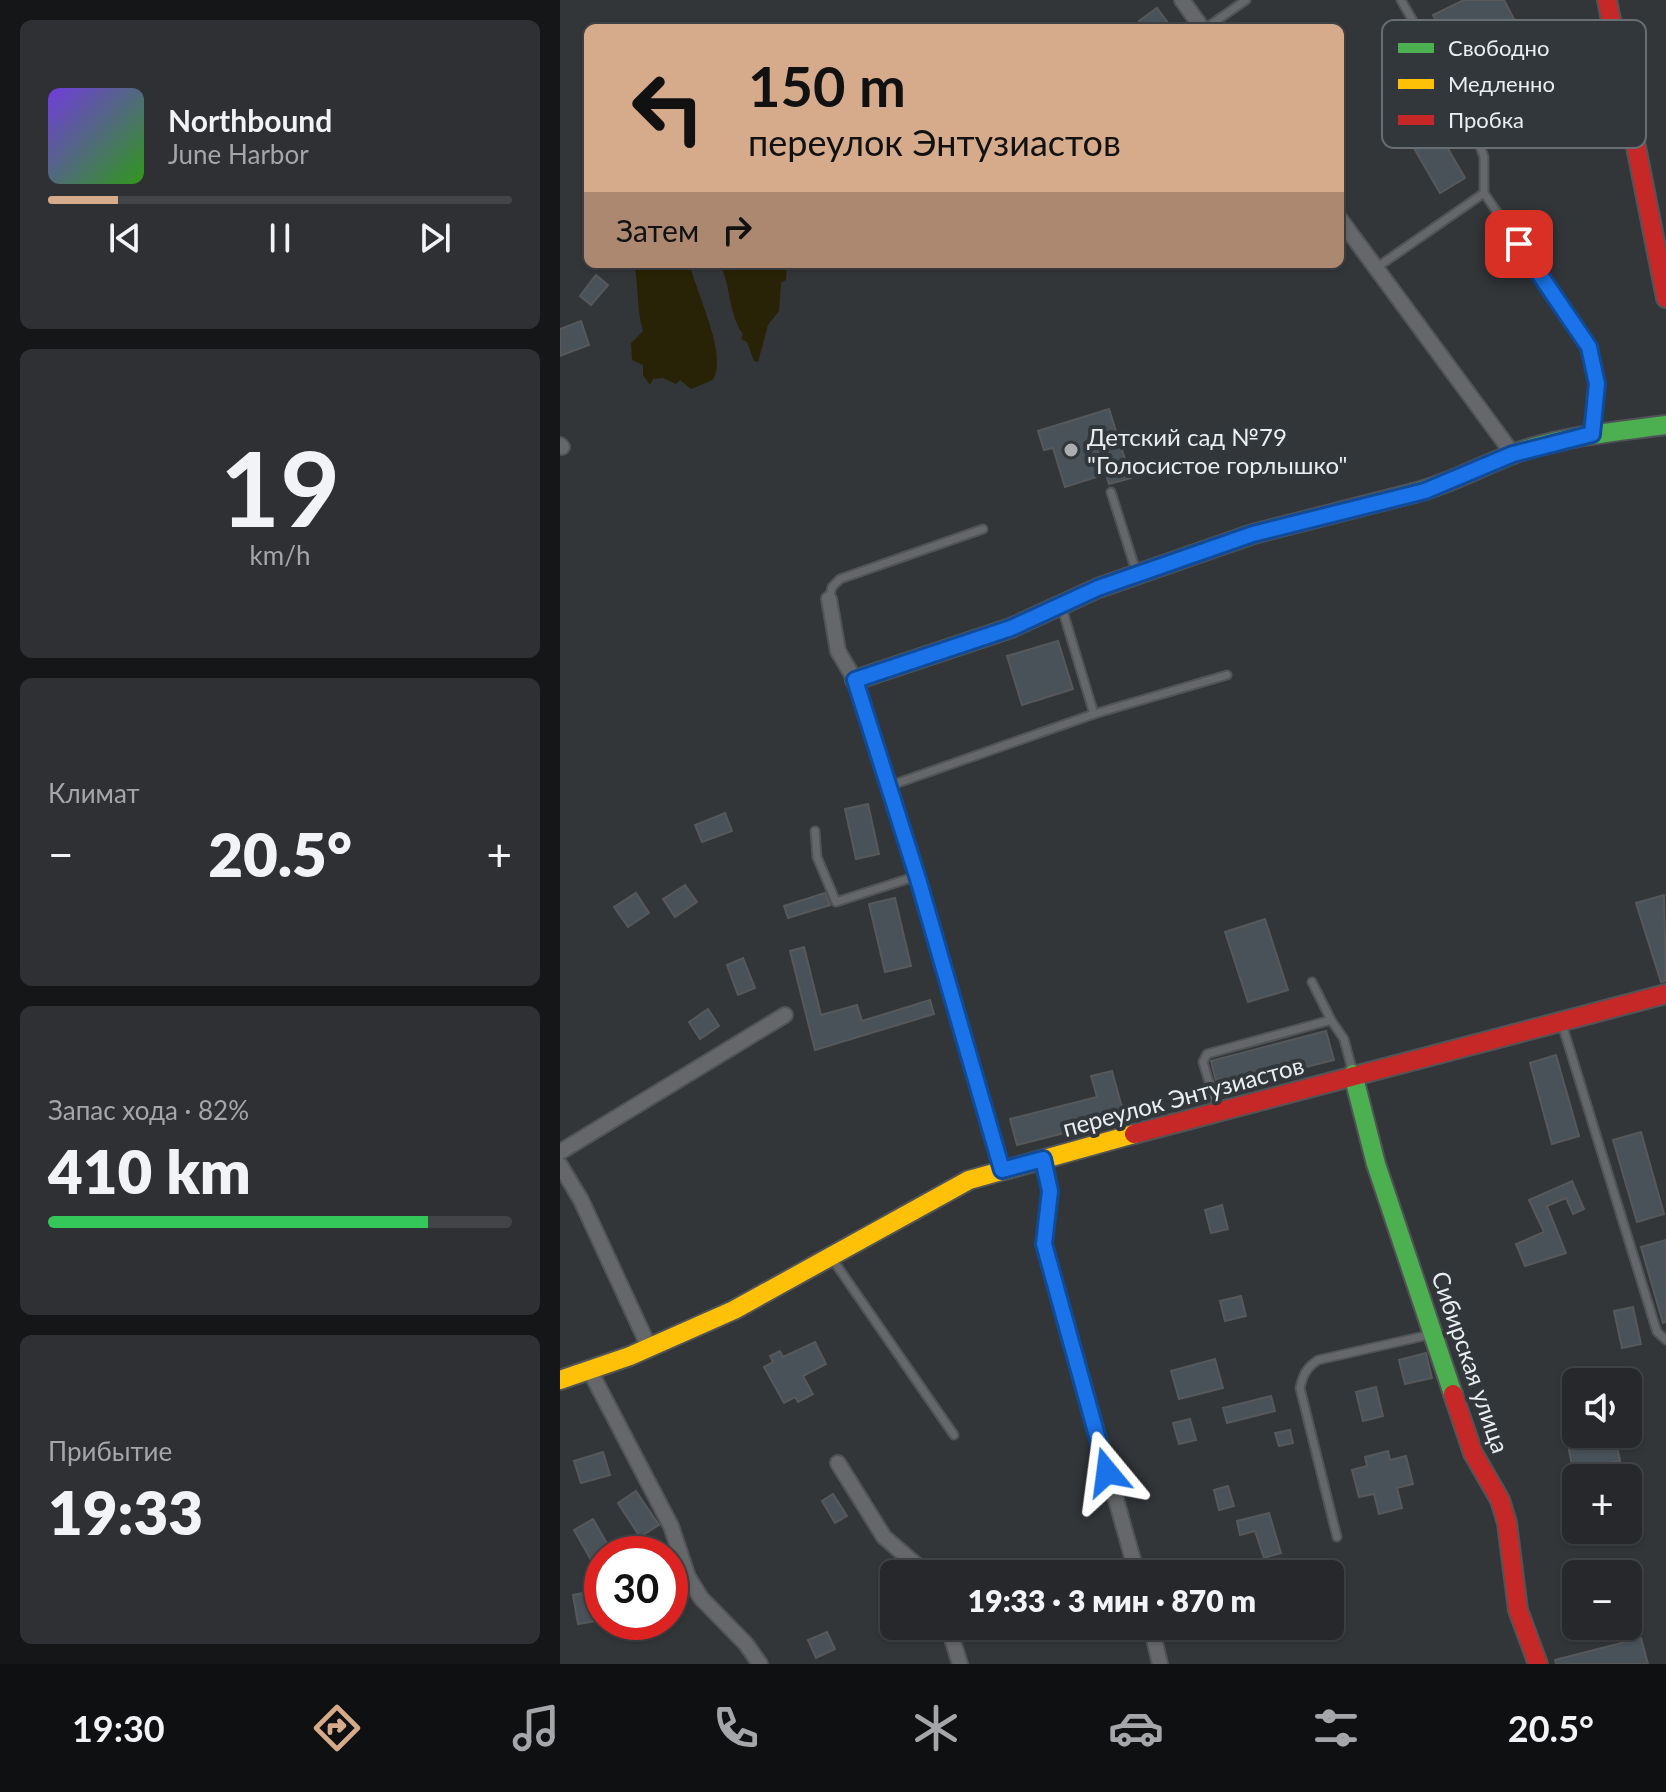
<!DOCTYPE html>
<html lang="ru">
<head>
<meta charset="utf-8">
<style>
	:root { --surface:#26282b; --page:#2e3033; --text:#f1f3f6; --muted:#a4a6a9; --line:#424447; --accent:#d6ab8b }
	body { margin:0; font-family:Lato,sans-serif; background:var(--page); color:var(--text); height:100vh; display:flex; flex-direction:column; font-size:30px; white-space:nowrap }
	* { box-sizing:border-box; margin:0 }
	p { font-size:26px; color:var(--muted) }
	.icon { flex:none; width:44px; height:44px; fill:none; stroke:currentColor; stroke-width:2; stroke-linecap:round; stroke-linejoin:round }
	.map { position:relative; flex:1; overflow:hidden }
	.side { display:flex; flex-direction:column; gap:20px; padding:20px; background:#151618; width:560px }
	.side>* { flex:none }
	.hud { position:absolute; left:24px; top:24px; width:760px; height:244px; border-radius:12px; box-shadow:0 2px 6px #0004,0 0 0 2px var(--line); background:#d6ab8b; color:#111; overflow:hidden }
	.fabs { position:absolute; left:1002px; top:1368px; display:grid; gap:16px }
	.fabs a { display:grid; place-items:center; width:80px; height:80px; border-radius:12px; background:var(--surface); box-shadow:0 2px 6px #0004,0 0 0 2px var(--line); font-size:40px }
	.speed { position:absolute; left:24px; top:1536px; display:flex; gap:16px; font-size:40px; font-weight:700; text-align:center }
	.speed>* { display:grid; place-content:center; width:104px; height:104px; border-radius:50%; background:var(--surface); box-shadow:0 2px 6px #0004,0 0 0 2px var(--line); line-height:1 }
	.speed .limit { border:12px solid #d22; background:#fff; color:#111 }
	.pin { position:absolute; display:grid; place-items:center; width:68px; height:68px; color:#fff; margin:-34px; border-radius:16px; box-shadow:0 4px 12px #0006 }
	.me { position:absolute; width:88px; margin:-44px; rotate:344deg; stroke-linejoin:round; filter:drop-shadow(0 0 6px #0008) }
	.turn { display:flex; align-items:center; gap:28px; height:168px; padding:0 32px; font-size:36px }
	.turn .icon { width:104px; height:104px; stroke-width:2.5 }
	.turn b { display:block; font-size:56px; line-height:68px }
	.then { display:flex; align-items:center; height:76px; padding:0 32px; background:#0003; gap:16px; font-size:30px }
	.big { font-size:60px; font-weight:800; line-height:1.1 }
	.side .widget { flex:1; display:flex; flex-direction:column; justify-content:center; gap:12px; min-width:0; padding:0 28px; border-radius:12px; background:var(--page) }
	.side .dial { align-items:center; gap:0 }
	.dial b { font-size:104px; line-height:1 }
	.song { display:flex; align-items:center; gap:24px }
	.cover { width:96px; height:96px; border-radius:12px; background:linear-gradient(135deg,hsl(260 70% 55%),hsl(110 70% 35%)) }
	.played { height:8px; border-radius:4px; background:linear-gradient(90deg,var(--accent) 15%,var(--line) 15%) }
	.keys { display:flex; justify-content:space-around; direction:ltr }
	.heat { display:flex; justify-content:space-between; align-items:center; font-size:44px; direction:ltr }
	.charge { height:12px; border-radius:6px; background:linear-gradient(90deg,#34c759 82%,var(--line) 0) }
	.trip { position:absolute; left:320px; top:1560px; width:464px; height:80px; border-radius:12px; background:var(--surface); box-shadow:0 2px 6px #0004,0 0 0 2px var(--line); font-weight:800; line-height:80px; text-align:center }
	.dock { display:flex; height:128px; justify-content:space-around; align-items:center; background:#0f1011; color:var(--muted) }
	.dock .icon { width:56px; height:56px }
	.dock .selected { color:var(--accent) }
	.dock b { font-size:36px; color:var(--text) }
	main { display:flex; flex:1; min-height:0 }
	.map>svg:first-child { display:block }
</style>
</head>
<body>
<main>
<section class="side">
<div class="widget">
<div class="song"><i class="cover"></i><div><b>Northbound</b><p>June Harbor</p></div></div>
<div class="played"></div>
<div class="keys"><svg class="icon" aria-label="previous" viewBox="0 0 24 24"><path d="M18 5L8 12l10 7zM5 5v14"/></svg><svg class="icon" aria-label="pause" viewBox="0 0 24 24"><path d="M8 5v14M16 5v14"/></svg><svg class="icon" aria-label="next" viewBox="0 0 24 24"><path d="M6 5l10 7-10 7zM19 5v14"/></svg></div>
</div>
<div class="widget dial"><b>19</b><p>km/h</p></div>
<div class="widget"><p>Климат</p>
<div class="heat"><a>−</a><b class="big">20.5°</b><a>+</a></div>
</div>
<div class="widget"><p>Запас хода · 82%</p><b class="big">410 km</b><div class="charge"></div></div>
<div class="widget"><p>Прибытие</p><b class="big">19:33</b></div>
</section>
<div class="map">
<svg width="1106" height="1664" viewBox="0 0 1106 1664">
	<rect width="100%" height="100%" fill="#333639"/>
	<g fill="#282306">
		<path d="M74 264 130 265C138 298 168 355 153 380L131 389 120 380 116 384 103 378 93 379 90 385 83 375V365L72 360 71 343 83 331C76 307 79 286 74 264Z"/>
		<path d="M160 264 227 265 226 280 221 283 219 311 208 325 198 362 194 361 187 342 181 339 183 334C169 316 171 286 160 264Z"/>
	</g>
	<g fill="#4a5259" stroke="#56585a" stroke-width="2">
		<path d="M904 0H944L992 92 928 126 873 15Z"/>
		<path d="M597 8 612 28H584L579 21Z"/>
		<path d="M865 109 905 178 880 193 840 124Z"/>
		<path d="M36 275 48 285 31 305 20 296Z"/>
		<path d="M21 321 29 345 0 356V329Z"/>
		<path d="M549 409 571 478 549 484 546 474 505 487 493 448 484 450 478 431Z"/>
		<path d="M498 641 513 689 462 705 447 656Z"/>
		<path d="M308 804 319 854 296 859 285 809Z"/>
		<path d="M165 813 172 831 142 842 135 825Z"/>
		<path d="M125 885 137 902 115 917 103 899Z"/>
		<path d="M76 893 89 913 68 927 54 907Z"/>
		<path d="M265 893 270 905 228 918 224 906Z"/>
		<path d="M1104 895 1106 981 1101 982 1076 903Z"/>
		<path d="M335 898 351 966 325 972 309 904Z"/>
		<path d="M705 919 728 990 688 1002 665 932Z"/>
		<path d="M244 947 261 1015 297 1005 302 1021 370 1000 374 1014 255 1050 230 951Z"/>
		<path d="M183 958 195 988 178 995 167 965Z"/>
		<path d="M148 1009 159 1026 140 1039 129 1022Z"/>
		<path d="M766 1031 774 1060 658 1089 651 1061Z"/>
		<path d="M996 1055 1019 1136 992 1144 970 1063Z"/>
		<path d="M552 1071 566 1122 545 1127 544 1123 457 1145 450 1119 537 1097 531 1076Z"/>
		<path d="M1081 1132 1104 1214 1077 1222 1053 1140Z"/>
		<path d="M1012 1181 1024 1209 1013 1214 1006 1198 987 1206 1006 1253 965 1266 956 1244 984 1232 969 1200Z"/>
		<path d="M662 1205 668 1229 651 1233 645 1210Z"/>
		<path d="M1106 1240V1322L1103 1323 1081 1247Z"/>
		<path d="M681 1296 686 1316 665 1321 660 1301Z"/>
		<path d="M1073 1307 1081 1344 1062 1348 1054 1311Z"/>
		<path d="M255 1342 266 1364 243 1376 253 1394 238 1402 235 1397 224 1403 204 1367 213 1362 210 1356 220 1351 223 1357Z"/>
		<path d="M866 1353 872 1378 845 1384 839 1360Z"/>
		<path d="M655 1359 663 1388 619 1399 611 1371Z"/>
		<path d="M816 1387 823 1416 803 1421 796 1392Z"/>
		<path d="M711 1396 715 1411 667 1423 663 1408Z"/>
		<path d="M630 1419 636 1440 619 1444 613 1423Z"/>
		<path d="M730 1430 733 1443 719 1446 715 1433Z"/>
		<path d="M1055 1436 1060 1461 1013 1470 1008 1445Z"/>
		<path d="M828 1451 830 1460 846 1456 853 1484 837 1488 842 1508 819 1514 814 1494 799 1497 792 1470 807 1466 805 1457Z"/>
		<path d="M43 1452 50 1475 21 1483 14 1461Z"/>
		<path d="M668 1486 674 1506 659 1510 654 1490Z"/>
		<path d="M76 1491 99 1525 80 1537 58 1503Z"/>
		<path d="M273 1494 287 1516 275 1523 262 1501Z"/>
		<path d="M709 1513 721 1553 704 1558 695 1531 680 1535 677 1521Z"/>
		<path d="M33 1519 53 1554H42V1561L34 1565 14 1530Z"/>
		<path d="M42 1589V1620L18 1624 13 1595Z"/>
		<path d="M267 1632 275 1649 256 1658 248 1640Z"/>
		<path d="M1081 1638 1088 1664H996L995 1660Z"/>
	</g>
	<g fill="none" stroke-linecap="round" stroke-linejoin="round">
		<defs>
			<g id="lane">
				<path d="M841 0 912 124 924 157V193L1029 347 1037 384 1032 434"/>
				<path d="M646 28 686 0"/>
				<path d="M816 268 924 193"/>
				<path d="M551 492 577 574"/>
				<path d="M269 599 272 587 280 579 423 529"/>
				<path d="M502 608 534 714"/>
				<path d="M329 786 534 714 667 675"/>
				<path d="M255 831 257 857 276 902 357 876"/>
				<path d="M752 982 771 1020"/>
				<path d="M1001 1021 1097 1332 1106 1340"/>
				<path d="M657 1109 643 1062 647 1054 771 1020 784 1039 793 1073"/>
				<path d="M273 1260 394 1435"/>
				<path d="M777 1537 740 1388C743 1375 746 1368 758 1360L873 1334"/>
			</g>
			<g id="street">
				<path d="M622 0 642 28"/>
				<path d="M780 219 953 454"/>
				<path d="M0 445 2 447"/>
				<path d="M269 599 278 651 295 680 358 879 442 1170"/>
				<path d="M0 1152 225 1015"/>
				<path d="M483 1159 490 1191 484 1244 577 1574"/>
				<path d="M0 1165 21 1200 89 1347"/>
				<path d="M30 1371 111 1526 128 1577 141 1598 186 1644 200 1664"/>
				<path d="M278 1463 324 1537 367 1574"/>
				<path d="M388 1626 400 1664"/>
				<path d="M591 1626 600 1664"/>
			</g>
			<g id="fast">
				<path d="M854 493C889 484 919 467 953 454 1001 436 1055 432 1106 425"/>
				<path d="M793 1074 816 1164 893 1394"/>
			</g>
			<g id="slow">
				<path d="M295 680 451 628 538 588 693 534 854 493"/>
				<path d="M0 1380 70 1356 174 1310 409 1180 574 1134"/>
			</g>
			<g id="jam">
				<path d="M1047 0 1106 298"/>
				<path d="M574 1134 1106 994"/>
				<path d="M893 1394 913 1453 940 1500 947 1523 958 1610 978 1664"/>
			</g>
		</defs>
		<use href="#lane" stroke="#515457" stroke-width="11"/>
		<use href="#street" stroke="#515457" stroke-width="18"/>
		<use href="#fast" stroke="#515457" stroke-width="22"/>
		<use href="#slow" stroke="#515457" stroke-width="22"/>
		<use href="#jam" stroke="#515457" stroke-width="22"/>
		<use href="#lane" stroke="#65676a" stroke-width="7"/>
		<use href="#street" stroke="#65676a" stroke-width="14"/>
		<use href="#fast" stroke="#4caf50" stroke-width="18"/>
		<use href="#slow" stroke="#ffc107" stroke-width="18"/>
		<use href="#jam" stroke="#c62828" stroke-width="18"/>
	</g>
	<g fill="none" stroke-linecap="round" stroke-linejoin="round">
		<defs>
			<path id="route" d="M547 1472 484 1244 490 1191 483 1159 442 1170 358 879 295 680 451 628 538 588 693 534 865 491 953 454 1032 434 1037 384 1029 347 959 244"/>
		</defs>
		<use href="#route" stroke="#114b97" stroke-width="20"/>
		<use href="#route" stroke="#1a73e8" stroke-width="14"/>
	</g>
	<circle fill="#abaeb1" stroke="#31373b" stroke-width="3" cx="511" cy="450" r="8"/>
	<g text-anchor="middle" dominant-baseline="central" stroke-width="8" stroke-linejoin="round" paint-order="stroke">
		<g font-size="24" fill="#ebeef1" stroke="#31373b" text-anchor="start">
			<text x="527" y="436">Детский сад №79<tspan x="527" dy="28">"Голосистое горлышко"</tspan></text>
		</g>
		<g font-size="24" fill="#ebeef1" stroke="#31373b">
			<text transform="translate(623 1096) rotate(-15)">переулок Энтузиастов</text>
			<text transform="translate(911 1362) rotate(71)">Сибирская улица</text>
		</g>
	</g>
	<rect x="822" y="20" width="264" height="128" rx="12" fill="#31373b" stroke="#696e72" stroke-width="2"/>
	<rect x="838" y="43" width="36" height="10" fill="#4caf50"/>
	<rect x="838" y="79" width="36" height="10" fill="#ffc107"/>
	<rect x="838" y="115" width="36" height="10" fill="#c62828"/>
	<g font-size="22" fill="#ebeef1">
		<text x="888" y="56">Свободно</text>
		<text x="888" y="92">Медленно</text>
		<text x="888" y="128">Пробка</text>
	</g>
</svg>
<div class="fabs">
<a><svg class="icon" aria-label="sound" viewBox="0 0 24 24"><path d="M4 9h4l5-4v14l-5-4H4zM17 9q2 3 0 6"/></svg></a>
<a>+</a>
<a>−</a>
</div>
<div class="speed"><div class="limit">30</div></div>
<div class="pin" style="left:959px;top:244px;background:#d93025"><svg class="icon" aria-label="arrive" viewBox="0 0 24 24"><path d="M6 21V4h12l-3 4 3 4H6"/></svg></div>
<svg class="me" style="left:547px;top:1472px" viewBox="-20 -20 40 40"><path d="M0-17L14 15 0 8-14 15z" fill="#1a73e8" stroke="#fff" stroke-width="4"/></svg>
<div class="trip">19:33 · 3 мин · 870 m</div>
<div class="hud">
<div class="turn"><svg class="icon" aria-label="left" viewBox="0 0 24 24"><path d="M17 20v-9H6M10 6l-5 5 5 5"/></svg><div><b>150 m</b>переулок Энтузиастов</div></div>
<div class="then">Затем<svg class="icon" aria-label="right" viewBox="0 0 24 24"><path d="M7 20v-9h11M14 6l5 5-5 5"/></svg></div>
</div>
</div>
</main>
<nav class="dock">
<b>19:30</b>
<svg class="icon selected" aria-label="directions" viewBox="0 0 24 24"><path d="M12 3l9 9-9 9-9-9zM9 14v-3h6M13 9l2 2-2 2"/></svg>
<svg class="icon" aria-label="music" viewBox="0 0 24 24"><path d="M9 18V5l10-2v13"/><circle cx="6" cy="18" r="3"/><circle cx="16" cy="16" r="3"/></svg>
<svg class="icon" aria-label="phone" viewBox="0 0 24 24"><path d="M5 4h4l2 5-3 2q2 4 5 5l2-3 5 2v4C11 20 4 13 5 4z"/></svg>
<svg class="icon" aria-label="climate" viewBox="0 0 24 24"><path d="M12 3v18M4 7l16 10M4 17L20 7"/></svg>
<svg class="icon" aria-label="car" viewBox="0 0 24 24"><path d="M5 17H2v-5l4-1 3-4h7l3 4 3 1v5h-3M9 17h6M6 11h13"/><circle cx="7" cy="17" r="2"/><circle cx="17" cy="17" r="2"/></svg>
<svg class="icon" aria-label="filters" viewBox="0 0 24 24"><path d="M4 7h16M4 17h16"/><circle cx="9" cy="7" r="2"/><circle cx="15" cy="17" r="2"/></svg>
<b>20.5°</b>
</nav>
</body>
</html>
